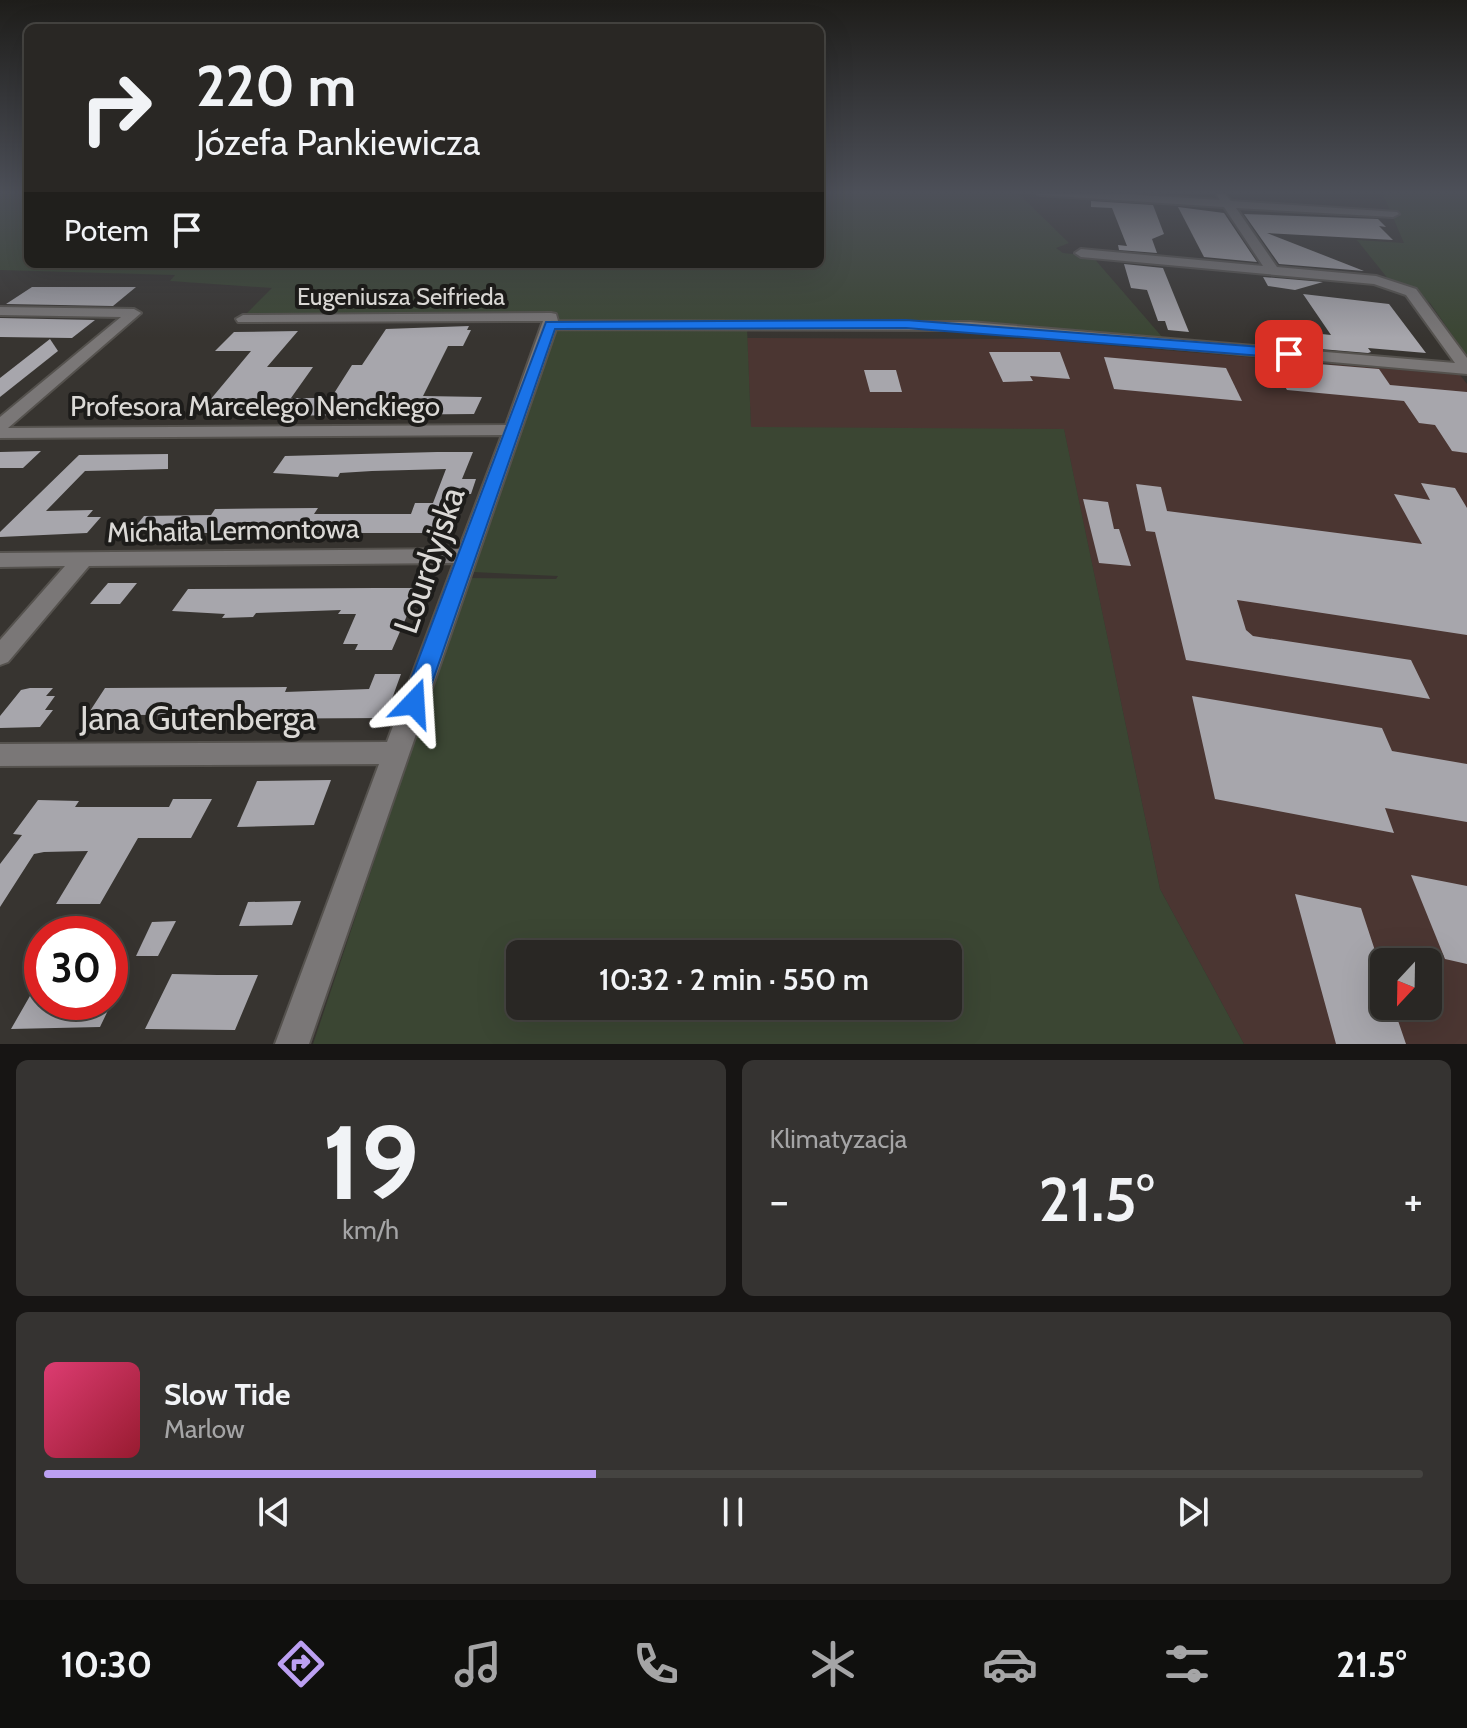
<!DOCTYPE html>
<html lang="pl">
<head>
<meta charset="utf-8">
<style>
	:root { --surface:#292724; --page:#353331; --text:#f1f3f6; --muted:#a5a5a6; --line:#454441; --accent:#bca0f2 }
	body { margin:0; font-family:Cabin,sans-serif; background:var(--page); color:var(--text); height:100vh; display:flex; flex-direction:column; font-size:30px; white-space:nowrap }
	* { box-sizing:border-box; margin:0 }
	p { font-size:26px; color:var(--muted) }
	.icon { flex:none; width:44px; height:44px; fill:none; stroke:currentColor; stroke-width:2; stroke-linecap:round; stroke-linejoin:round }
	.map { position:relative; height:1044px; overflow:hidden }
	.details { display:flex; flex-direction:column; gap:16px; padding:16px; background:#171514; flex:1 }
	.details>* { flex:none }
	.banner { position:absolute; left:24px; top:24px; width:800px; height:244px; border-radius:12px; box-shadow:0 8px 32px #0002,0 0 0 2px var(--line); background:#292724; color:var(--text); overflow:hidden }
	.needle { width:52px; rotate:202deg }
	.fabs { position:absolute; left:1370px; top:948px; display:grid; gap:16px }
	.fabs a { display:grid; place-items:center; width:72px; height:72px; border-radius:12px; background:var(--surface); box-shadow:0 8px 32px #0002,0 0 0 2px var(--line); font-size:40px }
	.speed { position:absolute; left:24px; top:916px; display:flex; gap:16px; font-size:40px; font-weight:700; text-align:center }
	.speed>* { display:grid; place-content:center; width:104px; height:104px; border-radius:50%; background:var(--surface); box-shadow:0 8px 32px #0002,0 0 0 2px var(--line); line-height:1 }
	.speed .limit { border:12px solid #d22; background:#fff; color:#111 }
	.pin { position:absolute; display:grid; place-items:center; width:68px; height:68px; color:#fff; margin:-34px; border-radius:16px; box-shadow:0 4px 12px #0006 }
	.me { position:absolute; width:88px; margin:-44px; rotate:20deg; stroke-linejoin:round; filter:drop-shadow(0 0 6px #0008) }
	.turn { display:flex; align-items:center; gap:28px; height:168px; padding:0 40px; font-size:36px }
	.turn .icon { width:104px; height:104px; stroke-width:2.5 }
	.turn b { display:block; font-size:56px; line-height:68px }
	.then { display:flex; align-items:center; height:76px; padding:0 40px; background:#0003; gap:16px; font-size:30px }
	.big { font-size:60px; font-weight:600; line-height:1.1 }
	.details .widget { flex:1; display:flex; flex-direction:column; justify-content:center; gap:12px; min-width:0; padding:0 28px; border-radius:12px; background:var(--page) }
	.details .dial { align-items:center; gap:0 }
	.dial b { font-size:104px; line-height:1 }
	.song { display:flex; align-items:center; gap:24px }
	.cover { width:96px; height:96px; border-radius:12px; background:linear-gradient(135deg,hsl(340 70% 55%),hsl(350 70% 35%)) }
	.played { height:8px; border-radius:4px; background:linear-gradient(90deg,var(--accent) 40%,var(--line) 40%) }
	.keys { display:flex; justify-content:space-around; direction:ltr }
	.heat { display:flex; justify-content:space-between; align-items:center; font-size:44px; direction:ltr }
	.details .tiles { flex:1; display:grid; gap:16px; grid-template-columns:1fr 1fr }
	.widget:last-child { grid-column:span 2 }
	.trip { position:absolute; left:506px; top:940px; width:456px; height:80px; border-radius:12px; background:var(--surface); box-shadow:0 8px 32px #0002,0 0 0 2px var(--line); font-weight:600; line-height:80px; text-align:center }
	.menu { display:flex; height:128px; justify-content:space-around; align-items:center; background:#10100e; color:var(--muted) }
	.menu .icon { width:56px; height:56px }
	.menu .on { color:var(--accent) }
	.menu b { font-size:36px; color:var(--text) }
	.map>svg:first-child { display:block }
</style>
</head>
<body>
<div class="map">
<svg width="1467" height="1044" viewBox="0 0 1467 1044">
	<rect width="100%" height="100%" fill="#373430"/>
	<path fill="#4b3632" fill-rule="evenodd" d="M747 338 1032 339 1460 375 1467 384V1044H1244L1160 889 1064 430 751 428ZM1384 962H1428V1006H1384Z"/>
	<g fill="#3b4633" fill-rule="evenodd">
		<path d="M0 192H28V264H820V192H1017L1069 243 1056 248 1063 253 1092 256 1163 338C1024 327 886 313 747 328L751 427 1064 429 1160 889 1244 1044H313L469 578 556 579 558 576 473 572 559 318 558 315 244 316 272 288 170 281 175 275 0 270ZM520 954H948V1006H520Z"/>
		<path d="M1382 192H1467V356L1430 303 1417 292 1389 280 1357 240 1404 243Z"/>
	</g>
	<g fill="#a7a6ac">
		<path d="M1091 201 1153 205 1164 234 1152 239 1157 253 1119 250 1118 245 1127 246 1112 208 1091 207Z"/>
		<path d="M1178 207 1224 213 1257 262 1204 257Z"/>
		<path d="M1244 214 1378 219 1386 227 1379 226 1393 240 1267 233 1364 271 1279 264Z"/>
		<path d="M1124 264 1163 268 1189 332 1168 330 1165 321H1158L1147 290 1131 288Z"/>
		<path d="M1263 277 1323 282 1295 290 1268 286Z"/>
		<path d="M32 287H136L113 306 6 304Z"/>
		<path d="M1303 294 1389 304 1426 353 1368 348 1371 352 1368 353 1262 344 1258 337 1288 339 1283 330 1331 335Z"/>
		<path d="M0 318 95 320 72 338 0 337Z"/>
		<path d="M469 326 467 330H471L463 346H448L423 396 482 397 474 414 242 416 246 412H200L251 351H215L234 332 298 331 267 367H313L291 398H331L352 365H362L386 329Z"/>
		<path d="M50 339 58 351 0 397V378Z"/>
		<path d="M989 352H1060L1070 379 1030 376 1033 381 1003 382Z"/>
		<path d="M1104 357 1226 368 1242 401 1114 389Z"/>
		<path d="M1270 360 1379 369 1390 385 1467 392V453L1452 451 1435 425 1419 423 1404 401 1287 390Z"/>
		<path d="M864 370H896L902 392H870Z"/>
		<path d="M41 451 23 468H0V452Z"/>
		<path d="M437 452H473L462 479H476L471 494H454L440 533H268L273 525 235 526 231 533H130L144 516 211 515 215 509 318 508 314 514H411L415 503H433L446 469 372 471 340 473 338 477 273 473 285 456Z"/>
		<path d="M168 454V469L85 471 46 511 93 510 87 517H101L87 533 0 537V532L79 455Z"/>
		<path d="M1421 483 1455 488 1467 508V635L1237 600 1246 630 1253 636 1411 660 1430 699 1186 660 1155 532 1146 531 1136 484 1161 487 1167 511 1422 544 1394 494 1430 500Z"/>
		<path d="M1083 499 1108 502 1114 529H1119L1131 566 1099 563Z"/>
		<path d="M108 583H137L120 604H90Z"/>
		<path d="M377 588H419L392 650H355L358 644H343L356 614H338L341 610 256 613 253 617 222 618 225 614 172 611 188 589Z"/>
		<path d="M375 674H401L385 718 234 719 237 714 138 715 135 719H99L105 711H90L105 688 287 687 285 692 369 689Z"/>
		<path d="M30 688H53L46 696H55L45 710H53L40 727 0 728V716L21 690Z"/>
		<path d="M1192 696 1382 728 1392 751 1467 764V822L1385 808 1394 833 1215 799Z"/>
		<path d="M331 780 314 825 237 827 257 781Z"/>
		<path d="M173 799H212L191 838H138L100 904H56L88 851 44 852 34 854 0 907V864L22 835 13 834 38 800 79 801 75 807H169Z"/>
		<path d="M1411 875 1467 886V964L1445 959Z"/>
		<path d="M1295 894 1361 908 1384 978V1006H1393L1406 1044H1336Z"/>
		<path d="M301 901 292 925 239 926 248 902Z"/>
		<path d="M176 921 158 956H136L152 922Z"/>
		<path d="M172 974 217 975H258L235 1030 145 1029Z"/>
		<path d="M42 975V1002H112L100 1027 11 1029Z"/>
	</g>
	<g fill="none" stroke-linecap="round" stroke-linejoin="round">
		<defs>
			<path id="minor" d="M1035 192H1093L1220 200 1217 195 1223 192 1231 201 1397 212 1399 214 1393 217 1236 208 1277 267 1376 276 1416 289 1467 358V374L970 330 556 329 309 1044H275L379 764 0 766V744L387 742 454 563 89 566 8 662 0 665V640L65 566 0 567V553L459 549 502 435 0 438V417L121 317 0 315V307L134 309 141 313 8 428 506 425 543 321 238 322 236 319 243 315 551 313 556 314 558 321 970 322 1455 363 1406 295 1374 284 1081 257 1075 253 1081 249 1263 266 1224 207 1040 195Z"/>
		</defs>
		<use href="#minor" stroke="#55524e" stroke-width="4"/>
		<use href="#minor" fill="#7a7777" fill-rule="evenodd"/>
	</g>
	<linearGradient id="sky" x2="0" y2="1"><stop stop-color="#1e1d1a"/><stop offset="0.57" stop-color="#4d5059"/><stop offset="1" stop-color="#4d5059" stop-opacity="0"/></linearGradient>
	<rect width="1467" height="338" fill="url(#sky)"/>
	<path fill="#1a73e8" stroke="#114b97" stroke-width="2" d="M906 320 1289 349 1296 354 1289 358 906 328 555 329 425 703 422 709 414 712 406 709 402 703 546 322Z"/>
	<g text-anchor="middle" dominant-baseline="central" stroke-width="8" stroke-linejoin="round" paint-order="stroke">
		<g font-size="24" fill="#dbd9d6" stroke="#1d1c1a">
			<text x="401" y="296">Eugeniusza Seifrieda</text>
		</g>
		<g font-size="28" fill="#dbd9d6" stroke="#1d1c1a">
			<text x="255" y="406">Profesora Marcelego Nenckiego</text>
			<text transform="translate(233 530) rotate(-1)">Michaiła Lermontowa</text>
		</g>
		<g font-size="34" fill="#dbd9d6" stroke="#1d1c1a">
			<text transform="translate(429 560) rotate(-71)">Lourdyjska</text>
			<text x="198" y="718">Jana Gutenberga</text>
		</g>
	</g>
</svg>
<div class="fabs">
<a><svg class="needle" viewBox="-14 -14 28 28"><path d="M0-13l5 13h-10z" fill="#e53935"/><path d="M0 13l5-13h-10z" fill="#a5a5a6"/></svg></a>
</div>
<div class="speed"><div class="limit">30</div></div>
<div class="pin" style="left:1289px;top:354px;background:#d93025"><svg class="icon" aria-label="arrive" viewBox="0 0 24 24"><path d="M6 21V4h12l-3 4 3 4H6"/></svg></div>
<svg class="me" style="left:414px;top:703px" viewBox="-20 -20 40 40"><path d="M0-17L14 15 0 8-14 15z" fill="#1a73e8" stroke="#fff" stroke-width="4"/></svg>
<div class="trip">10:32 · 2 min · 550 m</div>
<div class="banner">
<div class="turn"><svg class="icon" aria-label="right" viewBox="0 0 24 24"><path d="M7 20v-9h11M14 6l5 5-5 5"/></svg><div><b>220 m</b>Józefa Pankiewicza</div></div>
<div class="then">Potem<svg class="icon" aria-label="arrive" viewBox="0 0 24 24"><path d="M6 21V4h12l-3 4 3 4H6"/></svg></div>
</div>
</div>
<section class="details">
<div class="tiles">
<div class="widget dial"><b>19</b><p>km/h</p></div>
<div class="widget"><p>Klimatyzacja</p>
<div class="heat"><a>−</a><b class="big">21.5°</b><a>+</a></div>
</div>
<div class="widget">
<div class="song"><i class="cover"></i><div><b>Slow Tide</b><p>Marlow</p></div></div>
<div class="played"></div>
<div class="keys"><svg class="icon" aria-label="previous" viewBox="0 0 24 24"><path d="M18 5L8 12l10 7zM5 5v14"/></svg><svg class="icon" aria-label="pause" viewBox="0 0 24 24"><path d="M8 5v14M16 5v14"/></svg><svg class="icon" aria-label="next" viewBox="0 0 24 24"><path d="M6 5l10 7-10 7zM19 5v14"/></svg></div>
</div>
</div>
</section>
<nav class="menu">
<b>10:30</b>
<svg class="icon on" aria-label="directions" viewBox="0 0 24 24"><path d="M12 3l9 9-9 9-9-9zM9 14v-3h6M13 9l2 2-2 2"/></svg>
<svg class="icon" aria-label="music" viewBox="0 0 24 24"><path d="M9 18V5l10-2v13"/><circle cx="6" cy="18" r="3"/><circle cx="16" cy="16" r="3"/></svg>
<svg class="icon" aria-label="phone" viewBox="0 0 24 24"><path d="M5 4h4l2 5-3 2q2 4 5 5l2-3 5 2v4C11 20 4 13 5 4z"/></svg>
<svg class="icon" aria-label="climate" viewBox="0 0 24 24"><path d="M12 3v18M4 7l16 10M4 17L20 7"/></svg>
<svg class="icon" aria-label="car" viewBox="0 0 24 24"><path d="M5 17H2v-5l4-1 3-4h7l3 4 3 1v5h-3M9 17h6M6 11h13"/><circle cx="7" cy="17" r="2"/><circle cx="17" cy="17" r="2"/></svg>
<svg class="icon" aria-label="filters" viewBox="0 0 24 24"><path d="M4 7h16M4 17h16"/><circle cx="9" cy="7" r="2"/><circle cx="15" cy="17" r="2"/></svg>
<b>21.5°</b>
</nav>
</body>
</html>
